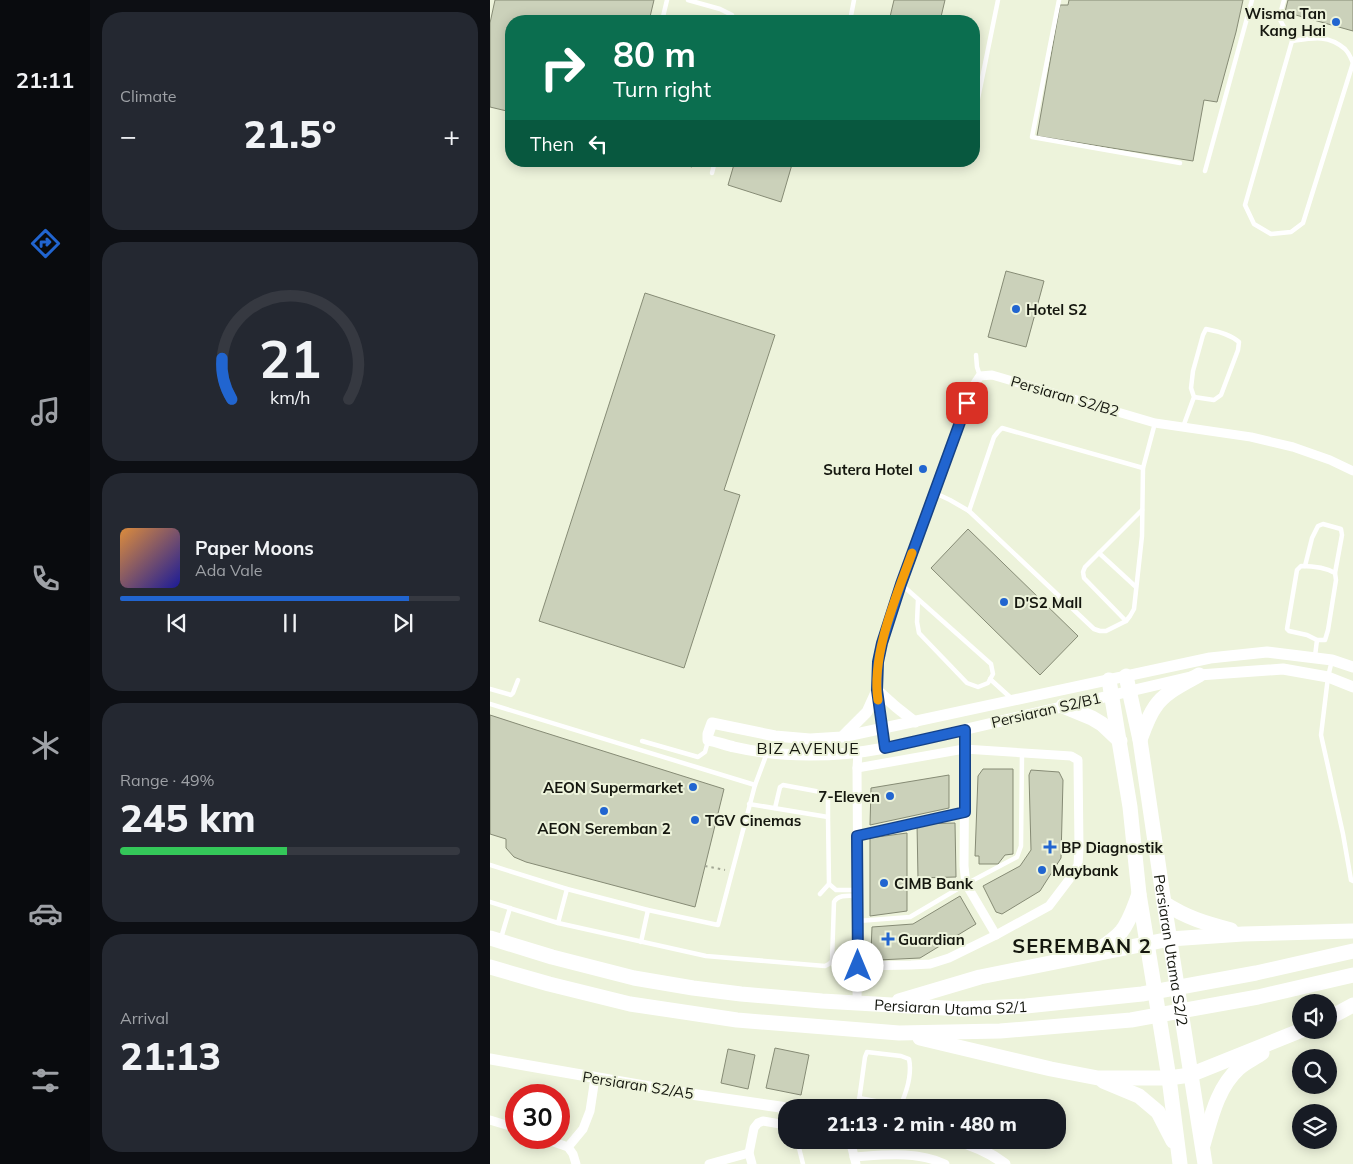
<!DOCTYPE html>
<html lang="en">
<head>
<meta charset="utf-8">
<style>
	:root { --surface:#171b24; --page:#242831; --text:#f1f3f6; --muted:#9ea1a6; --line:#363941; --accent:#2165d0 }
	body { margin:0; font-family:Mulish,sans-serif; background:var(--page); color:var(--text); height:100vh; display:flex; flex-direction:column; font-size:19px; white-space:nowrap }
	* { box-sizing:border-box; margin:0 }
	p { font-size:16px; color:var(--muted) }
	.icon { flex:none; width:28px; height:28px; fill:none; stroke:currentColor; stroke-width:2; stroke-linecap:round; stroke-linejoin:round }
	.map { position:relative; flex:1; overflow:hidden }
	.details { display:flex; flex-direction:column; gap:12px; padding:12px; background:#0d0f14; width:400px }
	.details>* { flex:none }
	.banner { position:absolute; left:15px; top:15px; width:475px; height:152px; border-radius:20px; box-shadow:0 2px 12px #0003; background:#0b6e4f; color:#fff; overflow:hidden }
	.buttons { position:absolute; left:802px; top:994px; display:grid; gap:10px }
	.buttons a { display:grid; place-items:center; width:45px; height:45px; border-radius:50%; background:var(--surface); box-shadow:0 2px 12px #0003; font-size:25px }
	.speed { position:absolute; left:15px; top:1084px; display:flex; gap:10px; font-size:25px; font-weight:700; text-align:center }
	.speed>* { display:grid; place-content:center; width:65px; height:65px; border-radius:50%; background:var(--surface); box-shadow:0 2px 12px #0003; line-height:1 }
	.speed .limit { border:8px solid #d22; background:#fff; color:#111 }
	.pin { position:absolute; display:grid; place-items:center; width:42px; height:42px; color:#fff; margin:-21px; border-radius:10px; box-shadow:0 2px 8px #0006 }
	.me { position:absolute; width:55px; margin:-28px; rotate:0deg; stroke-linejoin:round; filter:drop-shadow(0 0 4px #0008) }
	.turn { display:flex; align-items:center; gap:18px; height:105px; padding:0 25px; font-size:22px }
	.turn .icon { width:65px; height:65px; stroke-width:2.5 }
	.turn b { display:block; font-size:35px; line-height:42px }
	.then { display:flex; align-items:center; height:48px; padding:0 25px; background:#0003; gap:10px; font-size:19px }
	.big { font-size:38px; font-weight:800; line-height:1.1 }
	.details .card { flex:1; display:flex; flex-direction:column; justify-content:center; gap:8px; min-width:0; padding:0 18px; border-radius:20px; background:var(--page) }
	.details .dial { align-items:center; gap:0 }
	.dial svg { height:130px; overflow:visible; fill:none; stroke:var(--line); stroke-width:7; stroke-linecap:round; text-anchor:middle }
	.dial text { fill:var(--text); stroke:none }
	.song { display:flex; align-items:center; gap:15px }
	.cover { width:60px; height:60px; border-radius:8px; background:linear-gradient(135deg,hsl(30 70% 55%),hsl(240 70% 35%)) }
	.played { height:5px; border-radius:2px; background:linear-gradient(90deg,var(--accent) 85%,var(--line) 85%) }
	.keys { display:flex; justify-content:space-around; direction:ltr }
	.heat { display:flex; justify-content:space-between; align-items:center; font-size:28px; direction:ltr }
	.charge { height:8px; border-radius:4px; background:linear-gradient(90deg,#34c759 49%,var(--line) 0) }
	.trip { position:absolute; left:288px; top:1099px; width:288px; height:50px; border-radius:20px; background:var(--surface); box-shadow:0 2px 12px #0003; font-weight:800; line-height:50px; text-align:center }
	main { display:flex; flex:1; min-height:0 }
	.dock { display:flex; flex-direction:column; width:90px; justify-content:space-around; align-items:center; background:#090b0e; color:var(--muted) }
	.dock .icon { width:35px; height:35px }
	.dock .active { color:var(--accent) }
	.dock b { font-size:22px; color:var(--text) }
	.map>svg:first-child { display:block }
</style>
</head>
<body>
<main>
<nav class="dock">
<b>21:11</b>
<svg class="icon active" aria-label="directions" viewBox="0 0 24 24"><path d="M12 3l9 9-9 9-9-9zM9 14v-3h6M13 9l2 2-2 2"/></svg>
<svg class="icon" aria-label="music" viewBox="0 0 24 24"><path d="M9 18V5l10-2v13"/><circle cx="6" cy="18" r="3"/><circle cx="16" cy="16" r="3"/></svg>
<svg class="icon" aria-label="phone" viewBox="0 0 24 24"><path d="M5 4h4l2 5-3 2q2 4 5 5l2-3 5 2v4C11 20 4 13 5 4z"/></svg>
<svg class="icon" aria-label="climate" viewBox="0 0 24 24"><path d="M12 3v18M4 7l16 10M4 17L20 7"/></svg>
<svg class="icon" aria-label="car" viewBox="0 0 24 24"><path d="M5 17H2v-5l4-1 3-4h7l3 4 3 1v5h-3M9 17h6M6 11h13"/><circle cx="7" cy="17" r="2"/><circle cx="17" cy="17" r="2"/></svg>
<svg class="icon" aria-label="filters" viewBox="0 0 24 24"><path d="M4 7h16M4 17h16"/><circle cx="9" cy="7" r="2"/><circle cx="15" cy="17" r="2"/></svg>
</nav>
<section class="details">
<div class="card"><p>Climate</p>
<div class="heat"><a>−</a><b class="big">21.5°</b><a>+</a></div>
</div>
<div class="card dial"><svg viewBox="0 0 100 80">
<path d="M14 69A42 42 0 1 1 86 69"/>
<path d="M14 69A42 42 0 0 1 8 44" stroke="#2165d0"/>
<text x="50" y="56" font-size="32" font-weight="700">21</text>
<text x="50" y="72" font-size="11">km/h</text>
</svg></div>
<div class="card">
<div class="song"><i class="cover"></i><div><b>Paper Moons</b><p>Ada Vale</p></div></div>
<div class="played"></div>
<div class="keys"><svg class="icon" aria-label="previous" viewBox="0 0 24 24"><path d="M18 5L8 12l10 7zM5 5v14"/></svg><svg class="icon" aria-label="pause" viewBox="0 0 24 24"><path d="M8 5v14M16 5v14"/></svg><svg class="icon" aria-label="next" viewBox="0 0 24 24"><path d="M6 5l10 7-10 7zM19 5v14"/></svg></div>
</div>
<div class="card"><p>Range · 49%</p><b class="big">245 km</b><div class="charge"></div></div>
<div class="card"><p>Arrival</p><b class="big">21:13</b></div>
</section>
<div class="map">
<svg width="863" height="1164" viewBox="0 0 863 1164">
	<rect width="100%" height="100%" fill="#edf3db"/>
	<g fill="#cbd1ba" stroke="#868b75">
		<path d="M5 0H164L159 21H21V112L0 107V23Z"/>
		<path d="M404 0H455L450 21H399Z"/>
		<path d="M579 0H753L746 32 727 102 714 100 703 161 547 136 570 5H578Z"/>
		<path d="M798 0H863V31L795 12Z"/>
		<path d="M182 161H204L202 167Z"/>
		<path d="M245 161H303L291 202 238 185Z"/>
		<path d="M516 271 554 281 536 347 498 337Z"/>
		<path d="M155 293 285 335 234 490 250 495 194 668 49 621Z"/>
		<path d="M478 529 588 636 550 675 441 568Z"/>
		<path d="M0 715 40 728 234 789 205 907 36 862 24 857 16 848V839L0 834Z"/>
		<path d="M493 769H523V854L515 855 508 864H489V856H485L488 776Z"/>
		<path d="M541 770 569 772 573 780 571 858 550 891 512 914 506 912 493 886 530 866 541 850 539 775Z"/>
		<path d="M459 775V808L380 825 381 788Z"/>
		<path d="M465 823 466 877 428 878 427 824Z"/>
		<path d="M417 833V911L380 916V838Z"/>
		<path d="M470 896 486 924 430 958 388 960 381 952 382 927 423 924Z"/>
		<path d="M285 1048 319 1055 311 1095 276 1088Z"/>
		<path d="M238 1049 265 1055 258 1089 231 1083Z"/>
	</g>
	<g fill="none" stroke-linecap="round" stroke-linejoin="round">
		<path stroke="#a2a694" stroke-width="2" stroke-dasharray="2.5 4" stroke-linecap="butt" d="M215 866 235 870"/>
		<g stroke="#fff" stroke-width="4.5">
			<path d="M198 0 230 9 242 15 244 21"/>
			<path d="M569 0 542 137 690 163"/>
			<path d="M794 0 789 18 802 41 755 205 764 224 781 234 801 232 813 223 863 63"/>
			<path d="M172 21 177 0"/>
			<path d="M360 21 364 0"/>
			<path d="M802 41C822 38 838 34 855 49 858 52 861 58 863 63"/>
			<path d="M484 118 508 0"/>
			<path d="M715 171 762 0"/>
			<path d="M222 173 225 161"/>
			<path d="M486 355 487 367 490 376"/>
			<path d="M693 427 704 397 701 388 703 371 713 335 716 329C727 331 740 334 749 342L748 350 731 395 724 400 704 397"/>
			<path d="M445 493 460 500 479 511 604 629 610 631H616L636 621 640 616 644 609 652 536 653 468 665 423"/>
			<path d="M479 511 504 437 508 432 512 428 653 468"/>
			<path d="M609 553 646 587"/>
			<path d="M811 566C823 566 835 567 845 573L846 580 838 630 835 640H827L817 635 799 631 797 629 807 570Z"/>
			<path d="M815 566 822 538 828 526 833 524 851 529 852 535 845 573"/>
			<path d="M411 584 501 664 503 674 498 683 488 687 477 683 429 633 427 622 428 599"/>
			<path d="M636 621 594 578 593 572 595 567 652 510"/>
			<path d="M825 656 827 640"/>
			<path d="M842 660 838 677 831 735 853 834 861 880 863 881"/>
			<path d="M500 679 521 698"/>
			<path d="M0 689 21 695 23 693 28 680"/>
			<path d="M0 704 265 785"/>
			<path d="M152 741 208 757 215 752 218 741"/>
			<path d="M259 804 338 817 339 884 330 894"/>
			<path d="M285 808 290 787 293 785 336 793 338 795V817"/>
			<path d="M367 836 475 812"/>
			<path d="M0 865 77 889 158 910 228 925 265 785 277 753"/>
			<path d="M339 884 346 890H368"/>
			<path d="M0 902 68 923 216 956 335 966 339 964 342 961 344 902C348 894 360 896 368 896"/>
			<path d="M368 921 420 917 476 884 527 857 531 846 532 753"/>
			<path d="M68 923 77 889"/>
			<path d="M11 938 20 908"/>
			<path d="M151 942 158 910"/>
			<path d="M368 1108 375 1057 377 1052 411 1056 419 1059C422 1073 417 1090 412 1102L401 1104 369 1098"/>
			<path d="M307 1140 313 1164"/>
		</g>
		<g stroke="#fff" stroke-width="9">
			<path d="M475 730 474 866 476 884 506 935"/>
			<path d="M395 748 387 690 388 662 392 643 411 584 484 385 490 376 502 375 665 423 761 437 803 447 840 460 863 471"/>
			<path d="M367 768 474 749 581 756 588 760 589 848 588 865 581 877 559 906 506 935 459 958 440 964 421 965 368 966"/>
			<path d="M367 1003 368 921 367 768 368 753"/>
			<path d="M0 1120 26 1128"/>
			<path d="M52 1138 78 1147"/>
			<path d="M360 1140 366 1164"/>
			<path d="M364 1157C395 1155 426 1151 455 1164"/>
			<path d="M86 1164 83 1154 78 1147 93 1129 100 1111 105 1078"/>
			<path d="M219 1164 259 1153"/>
			<path d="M262 1164 259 1153 264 1128 268 1123 273 1121 296 1125"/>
		</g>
		<g stroke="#fff" stroke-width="11">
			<path d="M863 667 842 660 777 652 720 658 352 737 320 739 285 736 222 723 218 734V740C227 742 236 745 244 747 291 758 348 757 395 748L709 675 793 669 838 677 863 687"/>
			<path d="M353 736 377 712 387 690 406 707 425 722"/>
			<path d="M0 1059 194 1093 297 1108"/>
			<path d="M465 1140C482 1145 501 1153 515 1164"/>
		</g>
		<g stroke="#fff" stroke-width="15">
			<path id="s1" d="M636 676 650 740 674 903 715 1164"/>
			<path d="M619 680 640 807 649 894 679 1078 690 1164"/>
			<path d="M573 706 602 718 612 724 630 741"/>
			<path d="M650 740C654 729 658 717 665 707 675 692 693 684 709 675"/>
			<path d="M674 903C697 918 715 923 741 930"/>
			<path id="s2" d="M0 938 62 957 144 978 203 988 251 994 332 1001 472 1009 536 1006 652 994 766 973 863 951"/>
			<path d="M608 950C617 944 625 939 631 932 640 921 644 907 649 894"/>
			<path d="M0 967 59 984 140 1004 247 1020 409 1033 510 1031 641 1020 768 997 863 975"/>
			<path d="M409 1001 490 977 680 939 753 934 863 931"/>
			<path d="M839 1018 863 1005"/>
			<path d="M430 1038 561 1069 608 1078H679L700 1075 812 1030"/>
			<path d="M613 1081 649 1096 668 1112 683 1141"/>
			<path d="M713 1145C721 1118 727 1088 749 1068 756 1062 765 1058 772 1053"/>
		</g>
	</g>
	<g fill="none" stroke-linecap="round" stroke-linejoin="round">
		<defs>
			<path id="route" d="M368 966 367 836 475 812V730L395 748 387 690 388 662 392 643 411 584 477 403"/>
		</defs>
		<use href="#route" stroke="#154287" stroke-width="12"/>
		<use href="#route" stroke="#2165d0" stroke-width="9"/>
		<path stroke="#f59e0b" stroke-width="9" d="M388 700C381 654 407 595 422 553"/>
	</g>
	<g fill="#2165d0" stroke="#edf3db" stroke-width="2">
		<circle cx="846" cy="22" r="5"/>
		<circle cx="526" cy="309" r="5"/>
		<circle cx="433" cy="469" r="5"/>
		<circle cx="514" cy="602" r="5"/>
		<circle cx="203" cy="787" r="5"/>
		<circle cx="400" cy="796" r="5"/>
		<circle cx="114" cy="811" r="5"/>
		<circle cx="205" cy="820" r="5"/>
		<path d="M557.5 839.5h5v5h5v5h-5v5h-5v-5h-5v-5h5z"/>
		<circle cx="552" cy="870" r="5"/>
		<circle cx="394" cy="883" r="5"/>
		<path d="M395.5 931.5h5v5h5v5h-5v5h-5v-5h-5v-5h5z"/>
	</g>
	<g text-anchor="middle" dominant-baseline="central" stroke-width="4" stroke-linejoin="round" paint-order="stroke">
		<g font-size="15" font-weight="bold" fill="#15170f" stroke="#edf3db" text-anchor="start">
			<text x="836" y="13" text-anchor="end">Wisma Tan<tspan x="836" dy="17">Kang Hai</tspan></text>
			<text x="536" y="309">Hotel S2</text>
			<text x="423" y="469" text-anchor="end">Sutera Hotel</text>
			<text x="524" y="602">D'S2 Mall</text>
			<text x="193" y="787" text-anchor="end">AEON Supermarket</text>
			<text x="390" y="796" text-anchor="end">7-Eleven</text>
			<text x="215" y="820">TGV Cinemas</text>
			<text x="114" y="828" text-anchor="middle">AEON Seremban 2</text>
			<text x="571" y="847">BP Diagnostik</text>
			<text x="562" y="870">Maybank</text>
			<text x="404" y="883">CIMB Bank</text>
			<text x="408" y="939">Guardian</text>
		</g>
		<g font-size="15" fill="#15170f" stroke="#edf3db">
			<text transform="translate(575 396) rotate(16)">Persiaran S2/B2</text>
			<text transform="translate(556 710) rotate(-13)">Persiaran S2/B1</text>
			<text stroke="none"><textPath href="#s1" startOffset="278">Persiaran Utama S2/2</textPath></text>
			<text stroke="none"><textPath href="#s2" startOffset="468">Persiaran Utama S2/1</textPath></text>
			<text transform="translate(148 1085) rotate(9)">Persiaran S2/A5</text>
		</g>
		<g font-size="16" letter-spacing="1" fill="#15170f" stroke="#edf3db">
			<text x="318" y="748">BIZ AVENUE</text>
		</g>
		<g font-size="20" font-weight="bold" letter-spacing="1" fill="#15170f" stroke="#edf3db">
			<text x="592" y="945">SEREMBAN 2</text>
		</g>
	</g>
</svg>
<div class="buttons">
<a><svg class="icon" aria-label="sound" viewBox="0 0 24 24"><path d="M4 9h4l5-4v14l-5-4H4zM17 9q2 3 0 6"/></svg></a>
<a><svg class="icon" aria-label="search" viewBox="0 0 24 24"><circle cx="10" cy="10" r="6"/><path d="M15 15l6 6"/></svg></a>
<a><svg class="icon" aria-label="layers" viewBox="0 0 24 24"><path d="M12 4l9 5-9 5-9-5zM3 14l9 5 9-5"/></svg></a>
</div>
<div class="speed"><div class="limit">30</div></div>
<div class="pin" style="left:477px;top:403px;background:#d93025"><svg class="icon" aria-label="arrive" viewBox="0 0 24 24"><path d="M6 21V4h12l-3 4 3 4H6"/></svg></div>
<svg class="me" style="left:368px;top:966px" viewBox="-20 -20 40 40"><circle r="19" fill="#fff"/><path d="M0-13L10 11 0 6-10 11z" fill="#2165d0"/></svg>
<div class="trip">21:13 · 2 min · 480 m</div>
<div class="banner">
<div class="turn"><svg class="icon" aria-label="right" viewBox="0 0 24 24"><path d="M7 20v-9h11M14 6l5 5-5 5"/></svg><div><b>80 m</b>Turn right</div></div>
<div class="then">Then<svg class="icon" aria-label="left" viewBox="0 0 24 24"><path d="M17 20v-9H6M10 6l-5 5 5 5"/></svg></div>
</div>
</div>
</main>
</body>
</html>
